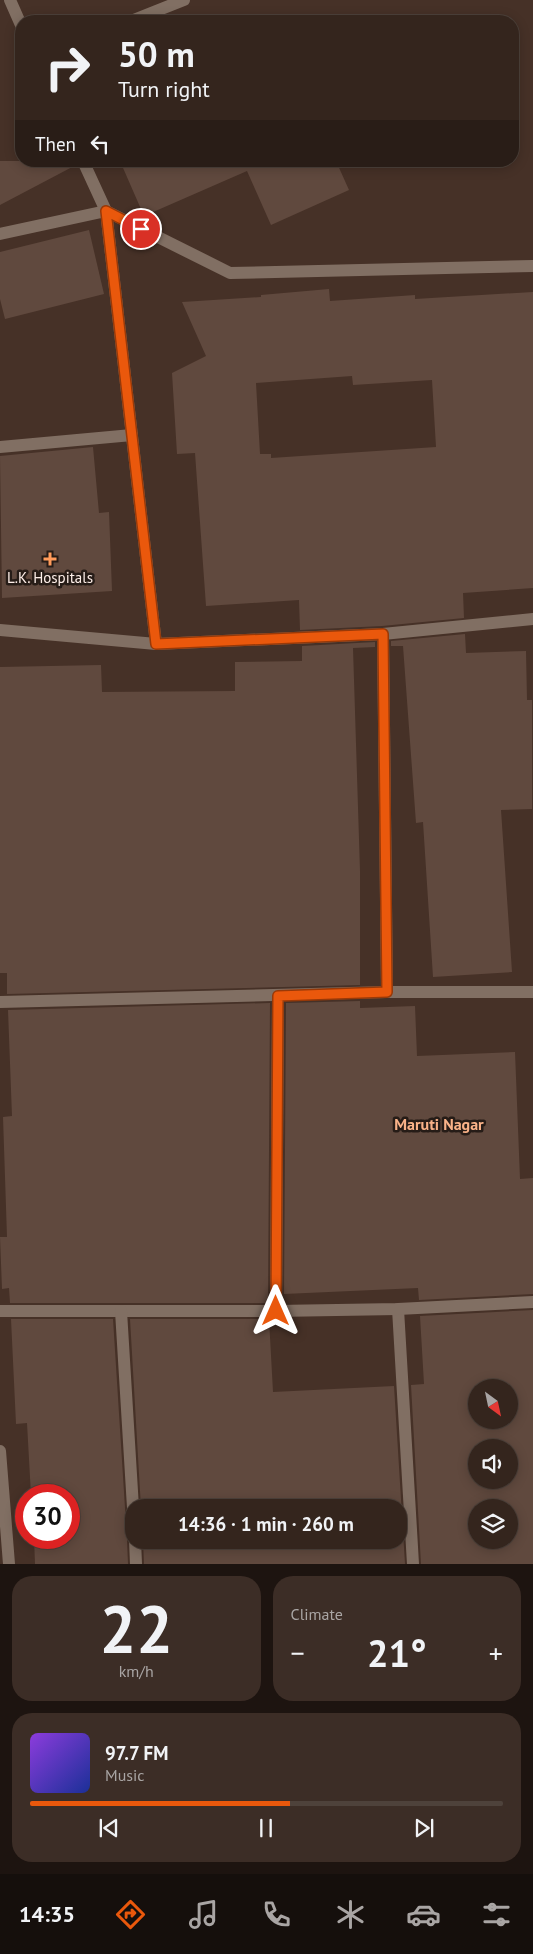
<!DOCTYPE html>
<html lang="en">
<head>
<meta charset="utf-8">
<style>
	:root { --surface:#34251d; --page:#3c2d26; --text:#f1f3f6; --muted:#a9a5a4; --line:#4e423b; --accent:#ea580c }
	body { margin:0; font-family:"PT Sans",sans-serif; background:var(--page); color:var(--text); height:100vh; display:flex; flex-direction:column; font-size:19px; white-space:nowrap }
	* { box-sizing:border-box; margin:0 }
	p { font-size:16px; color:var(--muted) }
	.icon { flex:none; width:28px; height:28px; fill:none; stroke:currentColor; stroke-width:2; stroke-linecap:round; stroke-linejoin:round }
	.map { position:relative; height:1564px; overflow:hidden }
	.side { display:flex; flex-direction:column; gap:12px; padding:12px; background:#1d1410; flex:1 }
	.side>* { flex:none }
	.hud { position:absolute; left:15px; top:15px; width:504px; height:152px; border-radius:20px; box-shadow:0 2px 12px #0003,0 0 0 1px var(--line); background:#34251d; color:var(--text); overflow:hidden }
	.needle { width:32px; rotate:147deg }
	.controls { position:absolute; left:468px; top:1379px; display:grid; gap:10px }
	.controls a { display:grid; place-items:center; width:50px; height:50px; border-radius:50%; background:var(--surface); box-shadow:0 2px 12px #0003,0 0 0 1px var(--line); font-size:25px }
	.speed { position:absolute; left:15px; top:1484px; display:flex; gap:10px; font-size:25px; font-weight:700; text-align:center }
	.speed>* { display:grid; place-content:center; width:65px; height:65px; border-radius:50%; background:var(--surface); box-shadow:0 2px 12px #0003,0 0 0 1px var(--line); line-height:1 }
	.speed .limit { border:8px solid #d22; background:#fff; color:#111 }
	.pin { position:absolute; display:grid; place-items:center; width:42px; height:42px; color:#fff; margin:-21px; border:2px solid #fff; border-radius:50%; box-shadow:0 1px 5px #0007 }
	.me { position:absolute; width:55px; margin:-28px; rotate:0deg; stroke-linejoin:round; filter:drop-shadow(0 0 4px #0008) }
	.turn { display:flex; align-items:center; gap:18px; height:105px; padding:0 20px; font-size:22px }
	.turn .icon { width:65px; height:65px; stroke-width:2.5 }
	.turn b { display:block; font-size:35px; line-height:42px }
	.then { display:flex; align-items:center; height:48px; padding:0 20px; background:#0003; gap:10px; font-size:19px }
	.big { font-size:38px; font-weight:600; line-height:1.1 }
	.side .card { flex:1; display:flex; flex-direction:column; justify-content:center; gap:8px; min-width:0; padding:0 18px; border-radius:20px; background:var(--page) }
	.side .dial { align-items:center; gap:0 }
	.dial b { font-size:65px; line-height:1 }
	.song { display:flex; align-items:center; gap:15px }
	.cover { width:60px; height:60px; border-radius:8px; background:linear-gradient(135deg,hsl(270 70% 55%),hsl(230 70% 35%)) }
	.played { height:5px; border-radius:2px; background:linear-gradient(90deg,var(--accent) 55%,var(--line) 55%) }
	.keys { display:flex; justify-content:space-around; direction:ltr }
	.heat { display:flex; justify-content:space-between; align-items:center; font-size:28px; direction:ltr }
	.side .tiles { flex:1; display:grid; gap:12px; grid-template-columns:1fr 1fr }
	.card:last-child { grid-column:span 2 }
	.trip { position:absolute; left:125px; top:1499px; width:282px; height:50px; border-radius:20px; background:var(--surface); box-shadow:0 2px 12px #0003,0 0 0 1px var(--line); font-weight:600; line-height:50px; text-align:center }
	.dock { display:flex; height:80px; justify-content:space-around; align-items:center; background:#150f0c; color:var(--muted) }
	.dock .icon { width:35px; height:35px }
	.dock .on { color:var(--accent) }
	.dock b { font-size:22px; color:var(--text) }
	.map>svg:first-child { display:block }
</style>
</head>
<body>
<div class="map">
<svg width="533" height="1564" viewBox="0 0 533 1564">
	<rect width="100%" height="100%" fill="#463127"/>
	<g fill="#60493e" fill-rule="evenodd">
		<path d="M0 161H75L76 165 0 205Z"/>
		<path d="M120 161H336L349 190 271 225 247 171 144 216Z"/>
		<path d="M89 230 104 294 5 319 0 299V252Z"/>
		<path d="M329 289 330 301 415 295V299L533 292V588L463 593 464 618 382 626 300 630 299 600 206 606 195 453 177 454 172 373 206 356 182 302 261 297V295ZM352 376 353 385 432 380 436 447 271 458V454H260L256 383Z"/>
		<path d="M93 447 99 513 109 512 112 591 2 598 0 456Z"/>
		<path d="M465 634 466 653 526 651 527 700H532V809L501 810 512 972 433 977 423 822 416 823 403 646H391V641Z"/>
		<path d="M375 642V647L353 648 360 871V985L7 994V973H0V667L101 665 102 692 235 691V662L302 661V646Z"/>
		<path d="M360 1001V1008L415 1006 417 1056 515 1052 520 1179 533 1178V1294L419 1300 418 1288 284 1294 286 1003Z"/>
		<path d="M270 1003 268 1303H10L9 1288 2 1289 0 1237H7L3 1117 12 1116 8 1010Z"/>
		<path d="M533 1310V1564H421L411 1385 424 1384 420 1316ZM476 1388H509V1420H476ZM476 1448H509V1480H476ZM476 1508H509V1540H476Z"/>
		<path d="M11 1319H113L126 1524 128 1529 134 1532 128 1536 127 1540 128 1564H35L34 1538H69V1495H31L27 1423 16 1424Z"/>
		<path d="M130 1319H269L273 1392 394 1386 405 1564H144L143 1540H399V1508H141Z"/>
	</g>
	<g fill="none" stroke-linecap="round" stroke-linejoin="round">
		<g stroke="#816f63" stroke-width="12">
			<path d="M10 0 21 25"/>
			<path d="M131 21 184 0"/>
			<path d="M83 161 106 211 156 644"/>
			<path d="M0 234 106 211 230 273 533 266"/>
			<path d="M0 447 132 435"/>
			<path d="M0 630 156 644 383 634 533 619"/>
			<path d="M383 634 387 992"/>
			<path d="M0 1002 387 992H533"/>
			<path d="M398 1309 413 1564"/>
			<path d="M0 1311H276L398 1309 533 1302"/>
			<path d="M121 1311 134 1524"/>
			<path d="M276 1311 278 997"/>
			<path d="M0 1451 9 1564"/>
			<path d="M135 1540 136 1564"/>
		</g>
	</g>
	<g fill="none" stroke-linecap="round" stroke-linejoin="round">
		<defs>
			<path id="route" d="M141 229 106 211 156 644 383 634 387 992 278 996 276 1311"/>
		</defs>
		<use href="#route" stroke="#983908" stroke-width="12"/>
		<use href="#route" stroke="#ea580c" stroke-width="9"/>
	</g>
	<path fill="#ff9b5b" stroke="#261c17" stroke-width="2" d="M47.5 551.5h5v5h5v5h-5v5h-5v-5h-5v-5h5z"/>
	<g text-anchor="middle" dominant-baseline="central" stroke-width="5" stroke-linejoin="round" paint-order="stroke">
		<g font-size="15" fill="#feefe9" stroke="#261c17">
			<text x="50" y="577">L.K. Hospitals</text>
		</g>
		<g font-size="16" font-weight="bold" fill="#f9b288" stroke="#261c17">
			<text x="439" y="1124">Maruti Nagar</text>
		</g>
	</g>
</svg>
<div class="controls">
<a><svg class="needle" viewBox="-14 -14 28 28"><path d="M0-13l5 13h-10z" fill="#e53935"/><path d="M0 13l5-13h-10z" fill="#a9a5a4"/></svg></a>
<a><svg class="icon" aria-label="sound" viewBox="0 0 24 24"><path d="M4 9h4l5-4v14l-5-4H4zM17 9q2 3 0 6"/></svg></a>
<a><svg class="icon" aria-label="layers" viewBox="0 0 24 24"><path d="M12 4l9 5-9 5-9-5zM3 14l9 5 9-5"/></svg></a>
</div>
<div class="speed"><div class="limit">30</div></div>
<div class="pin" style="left:141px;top:229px;background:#d93025"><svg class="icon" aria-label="arrive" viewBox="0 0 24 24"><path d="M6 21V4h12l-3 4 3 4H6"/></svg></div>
<svg class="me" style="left:276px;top:1311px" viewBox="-20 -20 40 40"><path d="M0-17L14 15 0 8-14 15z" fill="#ea580c" stroke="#fff" stroke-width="4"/></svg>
<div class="trip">14:36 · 1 min · 260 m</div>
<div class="hud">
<div class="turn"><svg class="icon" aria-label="right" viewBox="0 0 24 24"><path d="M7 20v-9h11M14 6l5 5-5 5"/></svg><div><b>50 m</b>Turn right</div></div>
<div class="then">Then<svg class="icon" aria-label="left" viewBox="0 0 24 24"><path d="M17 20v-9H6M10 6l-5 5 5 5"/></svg></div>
</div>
</div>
<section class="side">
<div class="tiles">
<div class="card dial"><b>22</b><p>km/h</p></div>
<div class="card"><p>Climate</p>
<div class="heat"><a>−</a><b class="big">21°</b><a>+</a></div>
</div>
<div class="card">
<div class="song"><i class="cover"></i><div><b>97.7 FM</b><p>Music</p></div></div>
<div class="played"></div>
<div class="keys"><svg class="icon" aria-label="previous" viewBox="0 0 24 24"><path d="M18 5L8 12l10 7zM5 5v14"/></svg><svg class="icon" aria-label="pause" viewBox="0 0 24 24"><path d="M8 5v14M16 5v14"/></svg><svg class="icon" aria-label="next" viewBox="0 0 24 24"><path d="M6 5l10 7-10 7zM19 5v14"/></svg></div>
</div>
</div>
</section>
<nav class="dock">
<b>14:35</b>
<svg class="icon on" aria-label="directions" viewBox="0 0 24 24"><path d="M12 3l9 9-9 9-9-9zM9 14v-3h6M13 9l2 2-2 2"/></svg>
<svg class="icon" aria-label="music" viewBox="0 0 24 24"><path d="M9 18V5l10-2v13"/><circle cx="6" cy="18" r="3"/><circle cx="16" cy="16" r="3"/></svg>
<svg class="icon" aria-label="phone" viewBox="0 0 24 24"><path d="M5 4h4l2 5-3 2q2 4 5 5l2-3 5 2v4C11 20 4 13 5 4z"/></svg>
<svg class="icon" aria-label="climate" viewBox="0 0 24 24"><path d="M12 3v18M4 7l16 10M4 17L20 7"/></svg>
<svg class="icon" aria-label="car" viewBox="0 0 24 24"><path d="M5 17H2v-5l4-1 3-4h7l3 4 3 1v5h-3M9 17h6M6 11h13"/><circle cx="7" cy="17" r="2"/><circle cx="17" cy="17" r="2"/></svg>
<svg class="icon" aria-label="filters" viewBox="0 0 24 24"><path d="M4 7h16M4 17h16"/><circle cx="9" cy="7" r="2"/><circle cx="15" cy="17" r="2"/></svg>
</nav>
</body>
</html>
